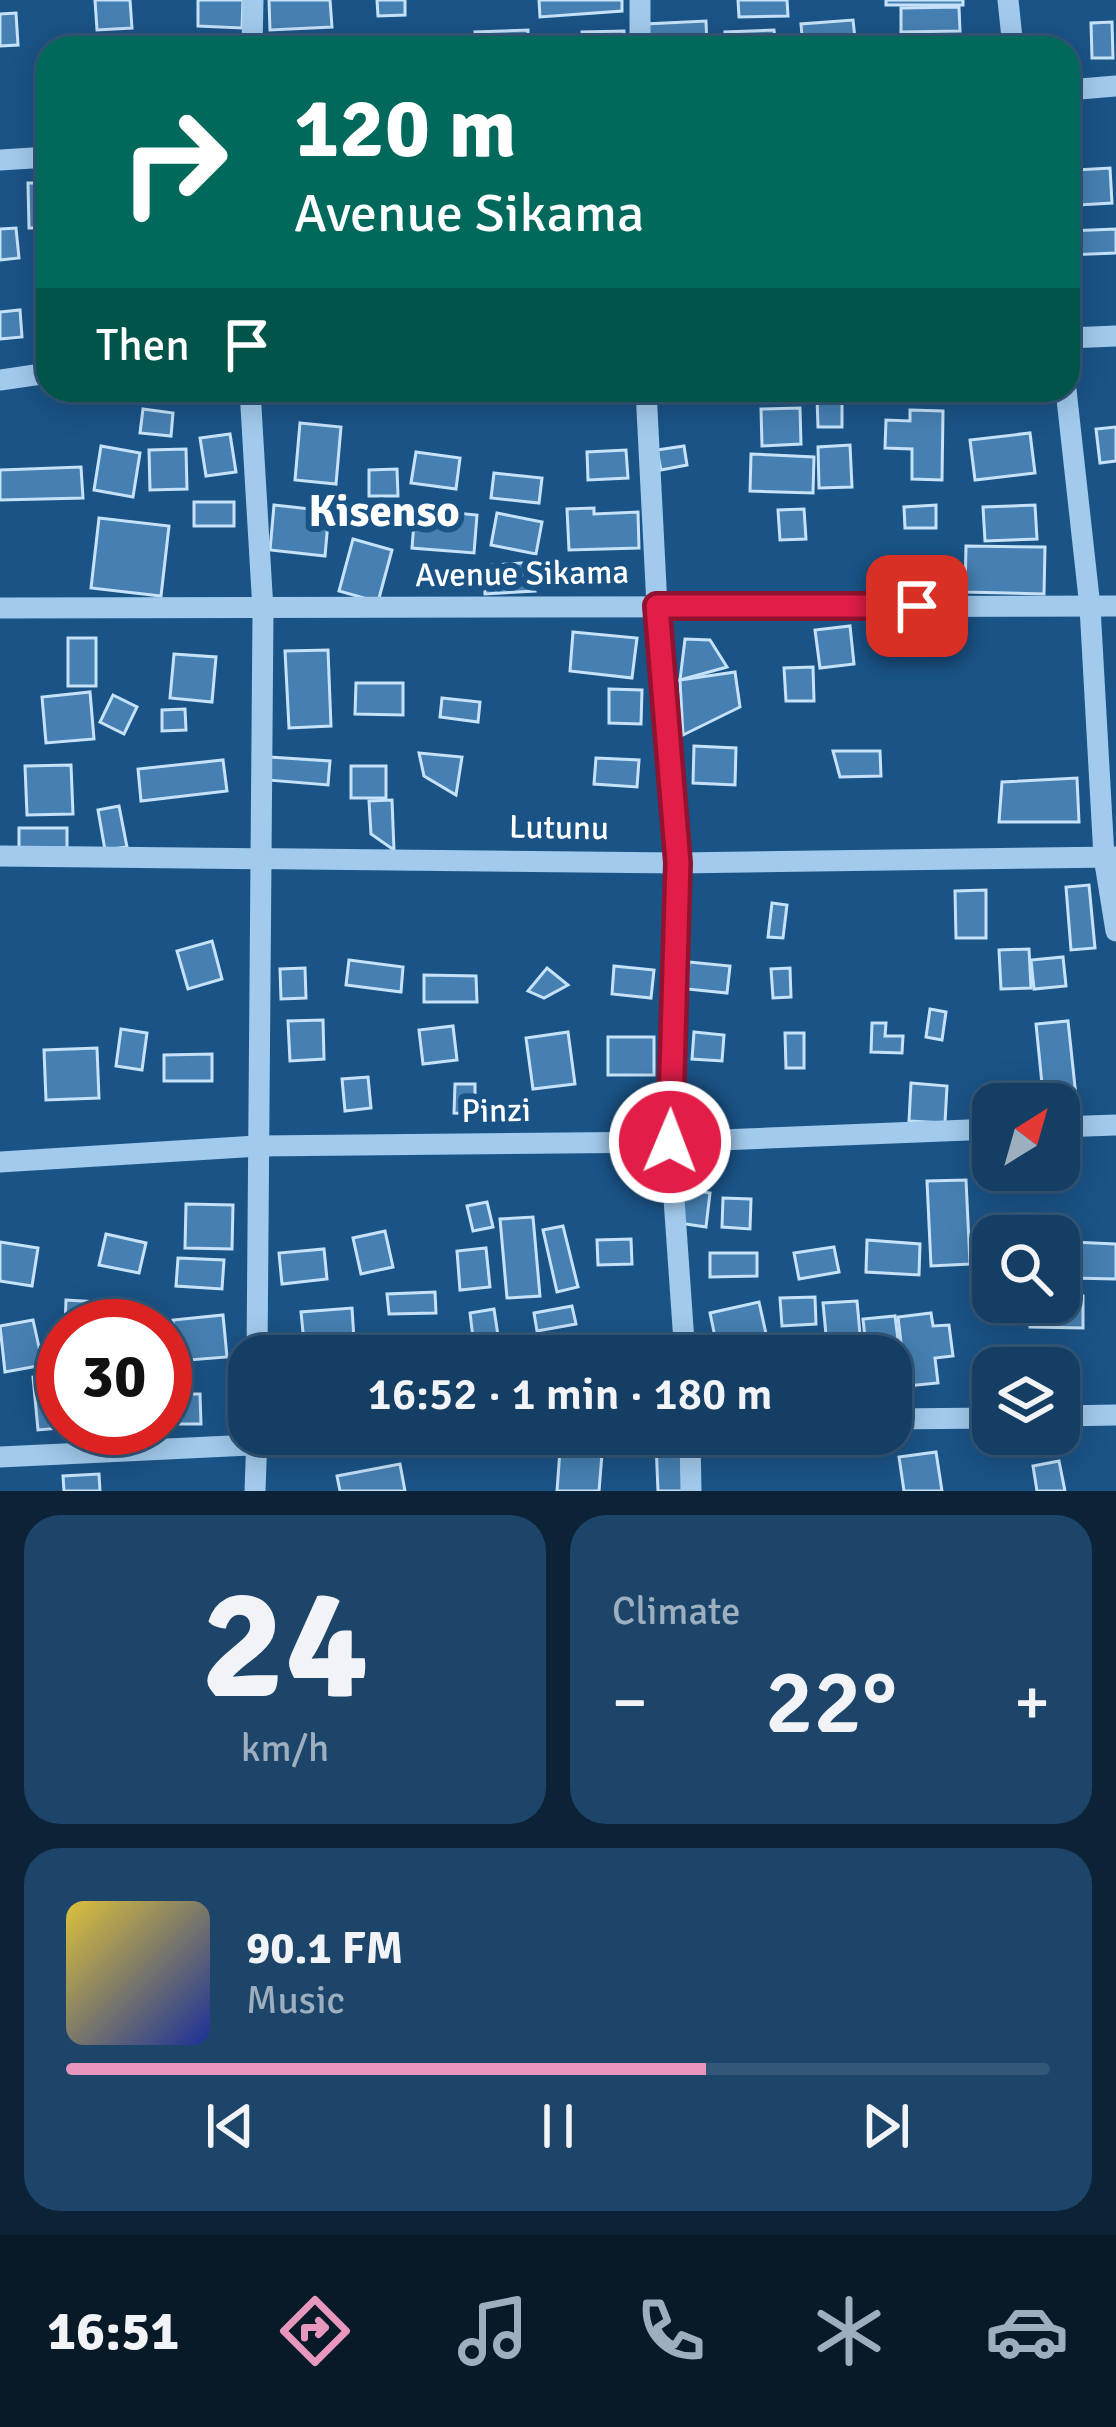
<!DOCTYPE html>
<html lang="en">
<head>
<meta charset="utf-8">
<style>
	:root { --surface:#143e64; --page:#1d456a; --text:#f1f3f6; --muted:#9daebf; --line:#335778; --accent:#e797bd }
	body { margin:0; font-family:Signika,sans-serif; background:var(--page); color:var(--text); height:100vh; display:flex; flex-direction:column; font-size:45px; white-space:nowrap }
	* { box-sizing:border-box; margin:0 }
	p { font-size:39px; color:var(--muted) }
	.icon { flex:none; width:66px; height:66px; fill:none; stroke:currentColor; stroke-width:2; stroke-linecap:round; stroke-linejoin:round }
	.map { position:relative; height:1491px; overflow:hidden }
	.side { display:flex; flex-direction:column; gap:24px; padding:24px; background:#0b2237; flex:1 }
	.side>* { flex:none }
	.banner { position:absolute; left:36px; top:36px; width:1044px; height:366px; border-radius:36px; box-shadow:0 6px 30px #0003,0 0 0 3px var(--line); background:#00695c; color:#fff; overflow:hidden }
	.needle { width:78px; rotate:37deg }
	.fabs { position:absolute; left:972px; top:1083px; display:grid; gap:24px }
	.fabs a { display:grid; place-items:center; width:108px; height:108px; border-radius:24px; background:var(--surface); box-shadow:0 6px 30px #0003,0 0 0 3px var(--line); font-size:60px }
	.speed { position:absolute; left:36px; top:1299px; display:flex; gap:24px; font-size:60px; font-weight:700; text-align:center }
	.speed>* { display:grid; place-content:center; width:156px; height:156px; border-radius:50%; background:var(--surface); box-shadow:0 6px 30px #0003,0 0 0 3px var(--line); line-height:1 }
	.speed .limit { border:18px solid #d22; background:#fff; color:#111 }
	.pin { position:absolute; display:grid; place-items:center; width:102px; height:102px; color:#fff; margin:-51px; border-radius:24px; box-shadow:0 6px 18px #0006 }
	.me { position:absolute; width:132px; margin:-66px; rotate:1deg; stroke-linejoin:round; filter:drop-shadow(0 0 9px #0008) }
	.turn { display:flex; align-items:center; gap:42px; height:252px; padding:0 60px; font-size:54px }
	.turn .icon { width:156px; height:156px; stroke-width:2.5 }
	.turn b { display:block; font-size:84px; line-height:102px }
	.then { display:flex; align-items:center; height:114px; padding:0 60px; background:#0003; gap:24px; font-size:45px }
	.big { font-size:90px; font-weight:600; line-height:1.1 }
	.side .widget { flex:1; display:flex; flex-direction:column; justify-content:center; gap:18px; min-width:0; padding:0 42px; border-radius:36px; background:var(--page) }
	.side .dial { align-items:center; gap:0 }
	.dial b { font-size:156px; line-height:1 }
	.song { display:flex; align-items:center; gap:36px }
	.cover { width:144px; height:144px; border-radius:18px; background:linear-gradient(135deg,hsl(50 70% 55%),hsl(230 70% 35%)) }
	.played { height:12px; border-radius:6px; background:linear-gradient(90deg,var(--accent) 65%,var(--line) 65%) }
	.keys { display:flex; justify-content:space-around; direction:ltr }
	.heat { display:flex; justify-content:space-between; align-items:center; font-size:66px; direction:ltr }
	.side .tiles { flex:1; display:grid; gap:24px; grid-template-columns:1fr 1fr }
	.widget:last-child { grid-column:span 2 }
	.trip { position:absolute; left:228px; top:1335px; width:684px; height:120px; border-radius:36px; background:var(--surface); box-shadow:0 6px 30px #0003,0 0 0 3px var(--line); font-weight:600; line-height:120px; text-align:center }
	.tab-bar { display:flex; height:192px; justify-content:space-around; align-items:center; background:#081928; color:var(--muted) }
	.tab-bar .icon { width:84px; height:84px }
	.tab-bar .current { color:var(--accent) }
	.tab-bar b { font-size:54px; color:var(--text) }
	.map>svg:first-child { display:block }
</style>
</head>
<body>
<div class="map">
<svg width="1116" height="1491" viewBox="0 0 1116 1491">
	<rect width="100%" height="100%" fill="#1a5386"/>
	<g fill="#4680b2" stroke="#c6e2f9" stroke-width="3">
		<path d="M95 0H130L132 28 97 30Z"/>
		<path d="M198 0H243L242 28 198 26Z"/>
		<path d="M269 0H330L332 27 270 30Z"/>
		<path d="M377 0H405V15L378 16Z"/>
		<path d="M539 0H622V11L540 17Z"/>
		<path d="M738 0H787L788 16 739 17Z"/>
		<rect x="886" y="0" width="77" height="5"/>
		<path d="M959 7 960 31 901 32V8Z"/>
		<path d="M16 13 18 45 0 46V14Z"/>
		<path d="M853 20 856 48H803L801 24Z"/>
		<path d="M706 21 707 48H646L645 24Z"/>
		<path d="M1112 22 1113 58H1092L1091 23Z"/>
		<path d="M528 30V48H476L475 32Z"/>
		<path d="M774 30 776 48H726L725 32Z"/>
		<path d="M624 31 625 48H582V32Z"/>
		<path d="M1110 168 1112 203 1079 205 1077 170Z"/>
		<path d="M28 183H48V228H29Z"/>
		<path d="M16 228 19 258 0 260V229Z"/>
		<path d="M1116 229V253L1068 255V231Z"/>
		<path d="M20 310 22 337 0 339V312Z"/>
		<path d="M817 398H842V427H818Z"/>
		<path d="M800 408 801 444 762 446 761 409Z"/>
		<path d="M143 409 173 413 171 436 140 433Z"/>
		<path d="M910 410 943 411 942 480 912 479V449L885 448 886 420 910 421Z"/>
		<path d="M300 423 341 427 336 484 295 480Z"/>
		<path d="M1116 427V461L1100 463 1096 429Z"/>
		<path d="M1030 433 1035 473 975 480 970 440Z"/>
		<path d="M230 434 236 472 206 476 200 438Z"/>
		<path d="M850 445 852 487 819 488 818 447Z"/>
		<path d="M101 446 140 453 133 497 94 490Z"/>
		<path d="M684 446 687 465 661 470 657 450Z"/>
		<path d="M186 449 187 489 150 490 149 450Z"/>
		<path d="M626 450 628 478 588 480 587 452Z"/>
		<path d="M416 452 460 458 456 489 411 483Z"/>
		<path d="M751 454 814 457 813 493 750 491Z"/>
		<path d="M81 467 83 498 0 500V470Z"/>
		<path d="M397 469 398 496H369V470Z"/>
		<path d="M494 473 542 478 539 503 491 498Z"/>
		<rect x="194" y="502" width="40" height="24"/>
		<path d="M274 505 329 511 325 556 270 550Z"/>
		<path d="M936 505V528H905L904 507Z"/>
		<path d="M1035 505 1037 539 985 541 983 507Z"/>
		<path d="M594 508V514L638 512 639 548 569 550 567 509Z"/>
		<path d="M415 509 477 515 474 553 412 548Z"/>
		<path d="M804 509 806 539 780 540 778 510Z"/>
		<path d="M497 513 542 522 536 554 491 545Z"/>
		<path d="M99 518 169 526 161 596 91 588Z"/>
		<path d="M353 539 392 550 378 602 339 591Z"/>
		<path d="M966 546 1045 547 1044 594 965 592Z"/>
		<path d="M533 562 535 591 485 594 484 566Z"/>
		<path d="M850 626 854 664 820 668 815 630Z"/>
		<path d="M573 632 637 638 632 678 570 671Z"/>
		<rect x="68" y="638" width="28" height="48"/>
		<path d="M685 639 710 640 727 667 680 680Z"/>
		<path d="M328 650 331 726 289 728 285 651Z"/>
		<path d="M174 654 216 657 212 702 170 698Z"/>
		<path d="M813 667 814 701H786L784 668Z"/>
		<path d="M735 672 740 707 683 735 680 680Z"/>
		<path d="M356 683H403V715L355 714Z"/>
		<path d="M609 689 642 690 641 724 609 723Z"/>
		<path d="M90 692 94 739 46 743 42 697Z"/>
		<path d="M113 695 137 707 124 734 100 722Z"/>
		<path d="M442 698 480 702 478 722 440 717Z"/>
		<path d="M185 709 186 730 162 731V710Z"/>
		<path d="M694 746 736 748 735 785 693 783Z"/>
		<path d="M833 751H880L881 776 840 777Z"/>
		<path d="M419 753 462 757 456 795 424 776Z"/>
		<path d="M269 757 330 761 328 785 267 780Z"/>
		<path d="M596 758 639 760 637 787 594 784Z"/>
		<path d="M223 760 227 791 141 801 138 769Z"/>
		<path d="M71 765 73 814 27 815 25 766Z"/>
		<rect x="351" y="766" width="35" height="32"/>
		<path d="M1077 778 1079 822H999L1002 782Z"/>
		<path d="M392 800 394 850 371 834 369 801Z"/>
		<path d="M119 806 127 847 105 850 98 810Z"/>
		<rect x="19" y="828" width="48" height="20"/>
		<path d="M1089 885 1095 948 1071 950 1066 887Z"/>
		<path d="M986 890V938H956L955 891Z"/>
		<path d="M772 903 787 905 783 938 768 937Z"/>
		<path d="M212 941 222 979 188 989 177 951Z"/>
		<path d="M1029 949 1031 988 1001 989 999 950Z"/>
		<path d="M1063 957 1066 986 1034 989 1031 960Z"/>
		<path d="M349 960 403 967 401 992 346 985Z"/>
		<path d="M689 962 730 966 727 993 687 989Z"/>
		<path d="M614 966 654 970 651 998 612 994Z"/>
		<path d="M305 968 306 998 281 999 280 969Z"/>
		<path d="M547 968 568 985 544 998 528 991Z"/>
		<path d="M790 968 791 997 773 998 771 969Z"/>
		<path d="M424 975 476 976 477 1002H424Z"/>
		<path d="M930 1009 946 1012 942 1040 926 1037Z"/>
		<path d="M323 1020 324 1059 290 1061 288 1021Z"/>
		<path d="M1068 1021 1078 1115 1059 1117V1104H1044L1036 1024Z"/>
		<path d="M872 1023H886L885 1036H903L902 1053 871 1052Z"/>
		<path d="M453 1026 457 1060 423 1064 419 1030Z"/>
		<path d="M121 1029 147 1033 142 1070 116 1066Z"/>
		<path d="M568 1032 575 1084 533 1089 526 1038Z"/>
		<path d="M694 1032 724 1035 722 1061 692 1059Z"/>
		<path d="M785 1033H804V1068H786Z"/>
		<rect x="608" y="1037" width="46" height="38"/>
		<path d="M97 1048 99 1098 46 1100 44 1050Z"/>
		<path d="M212 1054V1081H164V1055Z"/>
		<path d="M368 1077 371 1108 345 1111 342 1079Z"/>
		<path d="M911 1083 947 1086 945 1123 909 1121Z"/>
		<path d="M455 1084H475V1114L454 1113Z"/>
		<path d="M966 1180 970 1264 931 1266 927 1181Z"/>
		<path d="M683 1189 710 1193 706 1227 679 1223Z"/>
		<path d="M723 1198 751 1199 750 1229 722 1227Z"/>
		<path d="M487 1202 493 1227 473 1231 467 1206Z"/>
		<path d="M186 1204 233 1205 232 1249 185 1248Z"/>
		<path d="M533 1217 540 1296 507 1298 500 1219Z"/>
		<path d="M563 1226 578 1287 557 1292 543 1230Z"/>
		<path d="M385 1231 393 1267 361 1274 353 1238Z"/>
		<path d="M106 1234 146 1243 139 1273 99 1265Z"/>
		<path d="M631 1239 632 1264 598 1265 597 1240Z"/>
		<path d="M867 1240 920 1244 919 1275 866 1272Z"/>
		<path d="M0 1242 38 1248 32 1286 0 1281Z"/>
		<path d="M1072 1242 1116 1244V1279L1071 1278Z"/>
		<path d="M834 1247 839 1272 799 1279 794 1253Z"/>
		<path d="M486 1248 490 1287 460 1290 457 1251Z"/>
		<path d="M324 1249 327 1279 282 1284 279 1253Z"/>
		<path d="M710 1253H757V1276L710 1277Z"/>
		<path d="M178 1258 224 1260 222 1289 176 1286Z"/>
		<path d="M435 1292 436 1313 389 1314 387 1294Z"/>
		<path d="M1059 1296H1083V1328L1030 1327V1302H1059Z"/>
		<path d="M815 1297 816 1324 782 1326 780 1298Z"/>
		<path d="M66 1300 130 1304 129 1326H65Z"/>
		<path d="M857 1301 862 1356H828L823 1303Z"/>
		<path d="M759 1302 769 1347 719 1356 710 1313Z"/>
		<path d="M572 1306 576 1324 537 1331 534 1313Z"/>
		<path d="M352 1308 354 1339 304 1343 301 1312Z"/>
		<path d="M494 1309 499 1342 474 1346 470 1313Z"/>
		<path d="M931 1313 933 1326 949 1325 953 1356 935 1358 938 1383 906 1386 898 1317Z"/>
		<path d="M223 1315 227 1357 177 1361 173 1320Z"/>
		<path d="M895 1316 904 1386 891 1388V1356H867L863 1319Z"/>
		<path d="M33 1320 43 1365 5 1372 0 1326Z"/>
		<path d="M631 1337 632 1356H588L587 1339Z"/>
		<path d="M56 1375 61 1428 38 1430 33 1377Z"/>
		<path d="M166 1394H200L201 1424H167Z"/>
		<path d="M681 1442 683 1491H658L656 1443Z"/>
		<path d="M560 1450 602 1454 599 1491H557Z"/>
		<path d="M936 1452 942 1491H904L899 1457Z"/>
		<path d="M1059 1461 1065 1491H1037L1033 1466Z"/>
		<path d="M400 1464 405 1491H340L337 1476Z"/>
		<path d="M99 1474 100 1491H64L63 1476Z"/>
	</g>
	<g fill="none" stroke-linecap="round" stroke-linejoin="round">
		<g stroke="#a1caec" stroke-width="21">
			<path d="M1008 0 1013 48"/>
			<path d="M252 48 253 0"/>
			<path d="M640 48V0"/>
			<path d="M1068 90 1116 86"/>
			<path d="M0 160 48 157"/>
			<path d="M1068 338 1116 336"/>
			<path d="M0 380 48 373"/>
			<path d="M250 390 263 610 257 1356"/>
			<path d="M646 390 657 606 678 863 670 1142 685 1356"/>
			<path d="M1066 390 1090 607 1104 857 1116 931"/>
			<path d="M0 608 1116 606"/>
			<path d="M0 856 678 863 1116 857"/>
			<path d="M1059 1127 1116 1125"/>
			<path d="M0 1162 258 1146 670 1142 993 1129"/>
			<path d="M1059 1416 1116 1415"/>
			<path d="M891 1419 993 1418"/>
			<path d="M690 1434 691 1491"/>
			<path d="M0 1457 485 1434"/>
			<path d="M255 1491 257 1435"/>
		</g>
	</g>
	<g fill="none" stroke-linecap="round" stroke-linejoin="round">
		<defs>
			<path id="route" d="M670 1142 678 863 657 606H917"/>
		</defs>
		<use href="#route" stroke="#92132f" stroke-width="30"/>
		<use href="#route" stroke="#e11d48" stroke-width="21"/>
	</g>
	<g text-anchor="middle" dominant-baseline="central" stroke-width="12" stroke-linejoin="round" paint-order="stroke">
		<g font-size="33" fill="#fff" stroke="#1a5386">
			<text transform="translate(522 574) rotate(-1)">Avenue Sikama</text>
			<text transform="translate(559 828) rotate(1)">Lutunu</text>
			<text transform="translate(496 1111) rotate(-1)">Pinzi</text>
		</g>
		<g font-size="45" font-weight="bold" fill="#fff" stroke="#1a5386">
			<text x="384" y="511">Kisenso</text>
		</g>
	</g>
</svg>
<div class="fabs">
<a><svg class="needle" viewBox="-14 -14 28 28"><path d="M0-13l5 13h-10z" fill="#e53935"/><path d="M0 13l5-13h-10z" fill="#9daebf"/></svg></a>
<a><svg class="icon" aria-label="search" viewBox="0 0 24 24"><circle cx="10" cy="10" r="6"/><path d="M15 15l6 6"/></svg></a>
<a><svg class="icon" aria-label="layers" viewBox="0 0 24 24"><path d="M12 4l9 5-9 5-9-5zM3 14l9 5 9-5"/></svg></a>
</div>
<div class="speed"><div class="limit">30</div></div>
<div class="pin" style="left:917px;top:606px;background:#d93025"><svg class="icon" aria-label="arrive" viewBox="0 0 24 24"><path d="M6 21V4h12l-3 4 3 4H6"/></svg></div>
<svg class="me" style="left:670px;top:1142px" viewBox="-20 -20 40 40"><circle r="17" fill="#e11d48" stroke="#fff" stroke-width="3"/><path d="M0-11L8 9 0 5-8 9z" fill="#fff"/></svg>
<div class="trip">16:52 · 1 min · 180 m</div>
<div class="banner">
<div class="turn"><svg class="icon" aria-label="right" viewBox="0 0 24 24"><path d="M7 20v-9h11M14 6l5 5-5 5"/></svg><div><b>120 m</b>Avenue Sikama</div></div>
<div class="then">Then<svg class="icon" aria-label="arrive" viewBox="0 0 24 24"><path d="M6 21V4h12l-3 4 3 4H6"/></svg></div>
</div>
</div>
<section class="side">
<div class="tiles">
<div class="widget dial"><b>24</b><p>km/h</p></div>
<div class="widget"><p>Climate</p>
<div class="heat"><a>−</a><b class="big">22°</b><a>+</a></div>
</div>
<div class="widget">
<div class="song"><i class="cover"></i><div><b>90.1 FM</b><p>Music</p></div></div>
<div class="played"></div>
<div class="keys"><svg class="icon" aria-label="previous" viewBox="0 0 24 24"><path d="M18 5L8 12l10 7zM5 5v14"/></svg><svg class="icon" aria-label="pause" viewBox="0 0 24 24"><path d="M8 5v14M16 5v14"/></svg><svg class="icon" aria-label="next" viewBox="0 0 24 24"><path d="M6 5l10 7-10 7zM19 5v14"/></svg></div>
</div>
</div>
</section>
<nav class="tab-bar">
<b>16:51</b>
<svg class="icon current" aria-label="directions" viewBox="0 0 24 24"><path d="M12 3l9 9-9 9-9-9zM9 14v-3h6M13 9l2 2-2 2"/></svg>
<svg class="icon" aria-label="music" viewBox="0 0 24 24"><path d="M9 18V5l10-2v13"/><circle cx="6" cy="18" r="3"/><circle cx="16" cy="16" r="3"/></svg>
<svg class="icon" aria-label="phone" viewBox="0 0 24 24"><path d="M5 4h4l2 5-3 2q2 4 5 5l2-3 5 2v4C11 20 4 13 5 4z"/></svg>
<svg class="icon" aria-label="climate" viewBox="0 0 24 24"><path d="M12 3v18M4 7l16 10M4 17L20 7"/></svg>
<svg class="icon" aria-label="car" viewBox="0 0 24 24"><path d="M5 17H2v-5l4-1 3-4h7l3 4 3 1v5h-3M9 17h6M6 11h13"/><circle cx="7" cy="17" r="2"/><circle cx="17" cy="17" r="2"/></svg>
</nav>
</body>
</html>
